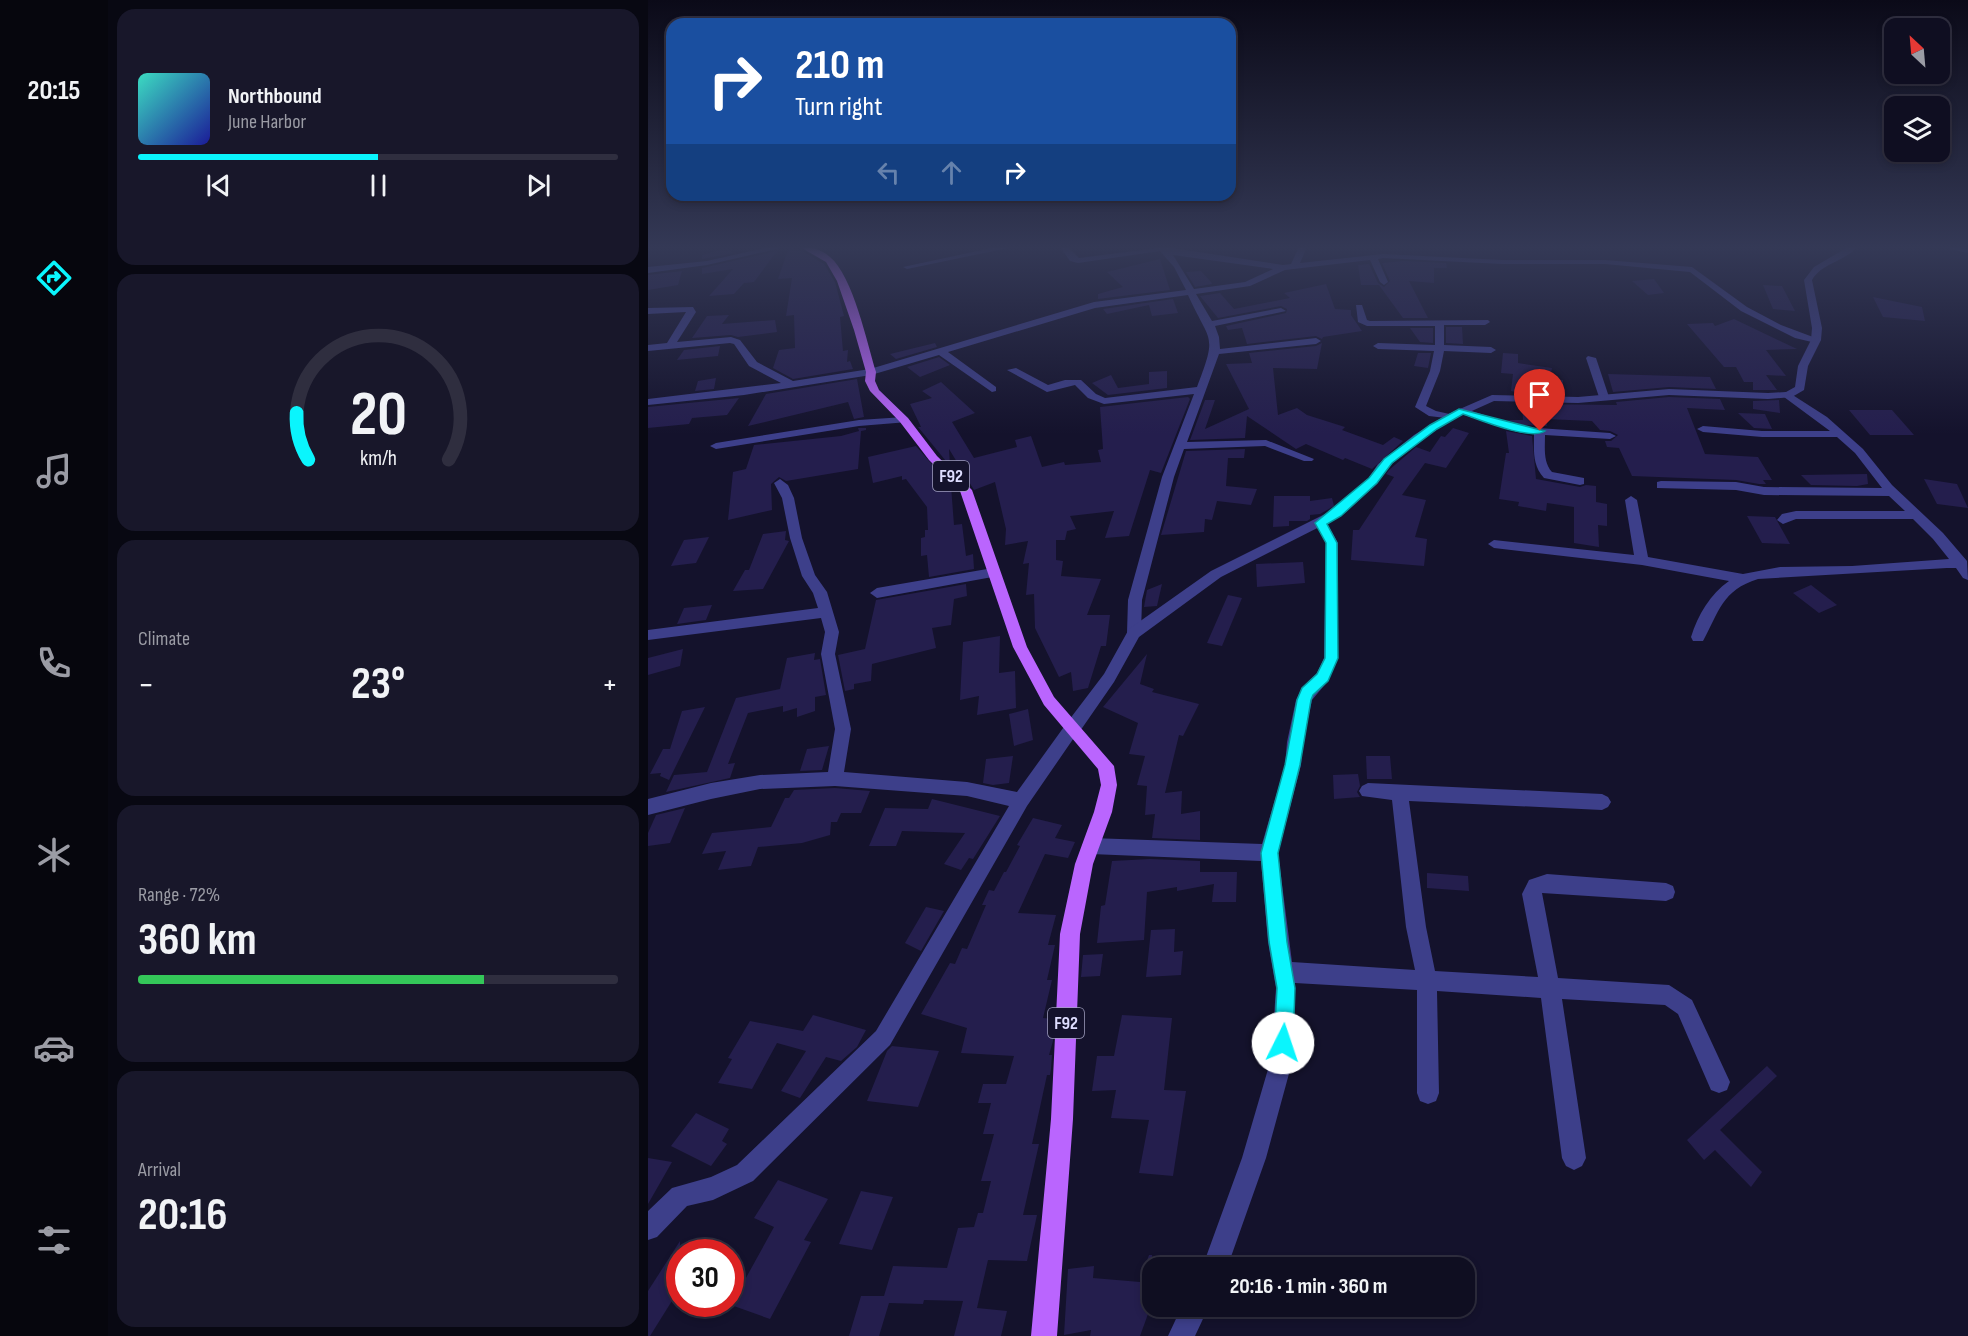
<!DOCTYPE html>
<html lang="en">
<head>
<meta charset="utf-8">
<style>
	:root { --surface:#0f0e21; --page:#18172a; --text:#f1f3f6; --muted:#9b9ca5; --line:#2f2e3f; --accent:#0af5fd }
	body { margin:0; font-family:"Sofia Sans Condensed",sans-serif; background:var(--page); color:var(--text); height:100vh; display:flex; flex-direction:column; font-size:22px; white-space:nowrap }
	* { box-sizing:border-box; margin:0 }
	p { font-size:20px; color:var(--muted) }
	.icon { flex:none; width:33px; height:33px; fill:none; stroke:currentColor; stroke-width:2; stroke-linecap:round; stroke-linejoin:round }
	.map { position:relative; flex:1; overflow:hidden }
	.panel { display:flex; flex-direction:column; gap:9px; padding:9px; background:#080812; width:540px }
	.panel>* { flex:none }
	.banner { position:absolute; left:18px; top:18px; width:570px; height:183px; border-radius:18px; box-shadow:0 3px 9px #0003,0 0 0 2px var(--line); background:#1a4fa0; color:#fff; overflow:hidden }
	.needle { width:39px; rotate:334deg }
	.fabs { position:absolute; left:1236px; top:18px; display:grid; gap:12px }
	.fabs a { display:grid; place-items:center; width:66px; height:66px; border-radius:12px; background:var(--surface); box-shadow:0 3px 9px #0003,0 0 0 2px var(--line); font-size:30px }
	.speed { position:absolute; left:18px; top:1239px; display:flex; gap:12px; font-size:30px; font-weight:700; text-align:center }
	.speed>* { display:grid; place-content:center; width:78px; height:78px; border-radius:50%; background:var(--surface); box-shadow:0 3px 9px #0003,0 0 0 2px var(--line); line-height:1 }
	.speed .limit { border:9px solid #d22; background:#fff; color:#111 }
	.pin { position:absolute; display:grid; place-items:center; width:51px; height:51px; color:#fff; margin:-62px -26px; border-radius:50% 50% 50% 0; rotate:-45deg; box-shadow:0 0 6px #0007 }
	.pin .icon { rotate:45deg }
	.me { position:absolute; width:66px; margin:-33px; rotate:4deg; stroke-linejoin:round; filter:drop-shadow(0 0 4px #0008) }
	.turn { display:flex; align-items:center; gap:21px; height:126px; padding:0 30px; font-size:27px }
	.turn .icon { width:78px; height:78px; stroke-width:2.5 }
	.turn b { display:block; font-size:42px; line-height:51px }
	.lanes { display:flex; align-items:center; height:57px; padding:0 30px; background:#0003; justify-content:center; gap:30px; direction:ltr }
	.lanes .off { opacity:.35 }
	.big { font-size:45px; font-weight:700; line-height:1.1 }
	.panel .card { flex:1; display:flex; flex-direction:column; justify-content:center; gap:9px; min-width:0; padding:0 21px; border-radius:18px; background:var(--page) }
	.panel .dial { align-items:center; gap:0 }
	.dial svg { height:156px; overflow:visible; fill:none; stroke:var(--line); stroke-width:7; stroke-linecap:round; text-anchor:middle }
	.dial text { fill:var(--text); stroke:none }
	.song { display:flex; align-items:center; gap:18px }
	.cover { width:72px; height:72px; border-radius:9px; background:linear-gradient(135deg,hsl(170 70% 55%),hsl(240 70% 35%)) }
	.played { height:6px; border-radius:3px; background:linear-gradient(90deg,var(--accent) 50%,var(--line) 50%) }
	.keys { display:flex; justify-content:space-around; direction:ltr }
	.heat { display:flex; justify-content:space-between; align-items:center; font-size:33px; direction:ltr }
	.charge { height:9px; border-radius:4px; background:linear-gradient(90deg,#34c759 72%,var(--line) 0) }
	.trip { position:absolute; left:494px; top:1257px; width:333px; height:60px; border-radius:18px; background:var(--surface); box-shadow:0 3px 9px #0003,0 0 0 2px var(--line); font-weight:700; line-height:60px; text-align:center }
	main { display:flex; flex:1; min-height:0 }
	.dock { display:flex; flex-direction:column; width:108px; justify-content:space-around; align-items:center; background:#06060d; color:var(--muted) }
	.dock .icon { width:42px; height:42px }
	.dock .selected { color:var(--accent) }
	.dock b { font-size:27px; color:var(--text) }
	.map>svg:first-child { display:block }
</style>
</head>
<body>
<main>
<nav class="dock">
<b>20:15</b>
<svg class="icon selected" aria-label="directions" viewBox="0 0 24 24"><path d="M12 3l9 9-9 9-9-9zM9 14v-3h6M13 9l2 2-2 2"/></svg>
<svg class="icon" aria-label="music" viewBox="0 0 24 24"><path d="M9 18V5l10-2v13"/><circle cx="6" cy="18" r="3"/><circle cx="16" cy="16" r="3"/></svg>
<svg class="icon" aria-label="phone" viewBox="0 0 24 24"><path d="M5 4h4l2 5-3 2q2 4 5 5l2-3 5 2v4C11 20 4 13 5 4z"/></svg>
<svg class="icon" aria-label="climate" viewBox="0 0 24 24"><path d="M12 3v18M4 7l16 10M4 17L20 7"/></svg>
<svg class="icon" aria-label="car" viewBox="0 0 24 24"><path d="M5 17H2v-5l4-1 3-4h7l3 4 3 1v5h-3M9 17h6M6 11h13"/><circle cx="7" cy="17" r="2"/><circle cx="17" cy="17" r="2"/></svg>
<svg class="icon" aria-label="filters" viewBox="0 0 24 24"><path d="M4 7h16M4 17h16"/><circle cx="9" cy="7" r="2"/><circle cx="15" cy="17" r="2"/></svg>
</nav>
<section class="panel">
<div class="card">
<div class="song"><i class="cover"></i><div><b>Northbound</b><p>June Harbor</p></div></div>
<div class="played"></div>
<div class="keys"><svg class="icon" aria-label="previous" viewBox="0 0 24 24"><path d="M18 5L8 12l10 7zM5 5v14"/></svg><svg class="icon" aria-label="pause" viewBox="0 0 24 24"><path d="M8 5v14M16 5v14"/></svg><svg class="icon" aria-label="next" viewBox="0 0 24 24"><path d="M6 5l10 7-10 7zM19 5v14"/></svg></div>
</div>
<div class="card dial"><svg viewBox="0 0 100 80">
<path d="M14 69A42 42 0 1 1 86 69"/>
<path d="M14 69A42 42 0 0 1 8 45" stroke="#0af5fd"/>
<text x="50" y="56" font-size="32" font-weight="700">20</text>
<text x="50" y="72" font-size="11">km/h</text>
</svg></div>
<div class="card"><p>Climate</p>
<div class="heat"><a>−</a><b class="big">23°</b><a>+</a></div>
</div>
<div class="card"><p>Range · 72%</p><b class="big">360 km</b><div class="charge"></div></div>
<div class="card"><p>Arrival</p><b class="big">20:16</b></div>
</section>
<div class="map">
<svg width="1320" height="1336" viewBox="0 0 1320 1336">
	<rect width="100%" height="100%" fill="#14122c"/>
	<g fill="#241e4d">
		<path d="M141 247 156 252 176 264 187 282 196 316 192 317 195 351 200 350 199 362 202 361 205 369 145 379 125 368 131 350 147 348 146 315 138 316 144 278 130 279Z"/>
		<path d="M79 248 86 253 54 259V255Z"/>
		<path d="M129 251 106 282 96 283 86 294 61 296 85 269 54 274V268Z"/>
		<path d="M512 259 522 290 450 299V294L475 287 459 272Z"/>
		<path d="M756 261 798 263 799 268H786V283L761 281 780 318H755L731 285H713L710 265 721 264 730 283 736 287 742 281 734 263Z"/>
		<path d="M34 271 30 285 0 290V275Z"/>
		<path d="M553 271 563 282 564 284 547 287 538 272Z"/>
		<path d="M1006 279 1016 293 1000 295 984 281Z"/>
		<path d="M678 284 687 309 703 310V315L714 331 675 337 674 339 668 336 599 344 594 328 580 330 578 326 638 313 639 309 633 306 570 318 552 296 572 293 586 309 642 298 636 293Z"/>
		<path d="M1115 285 1134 286 1147 311 1125 309Z"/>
		<path d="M1225 297 1274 307 1277 321 1235 317Z"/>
		<path d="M525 299 530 313 504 316 501 305 459 314 455 309Z"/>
		<path d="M81 315 74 324 127 320 129 332 90 337 83 335 44 338 59 316Z"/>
		<path d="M1086 319 1149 349 1118 350 1138 376 1118 375 1129 390H1105V382H1096L1088 367H1076L1039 324 1065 323 1067 326Z"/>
		<path d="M798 327H814L815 344 798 343Z"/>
		<path d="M762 328H785V343L772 342Z"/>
		<path d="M287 343 289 347 248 359 242 354Z"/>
		<path d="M674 343 669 369 625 368 630 415 649 408 659 415 697 427 694 430 735 445 746 437 755 441 724 469 697 458 695 460 658 444 648 449 599 416 597 438 542 440 557 400H567L557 429 601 409 578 364 604 363 601 353 668 346Z"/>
		<path d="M72 346 70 356 29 360 36 350Z"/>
		<path d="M770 353H783L780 368 766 366Z"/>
		<path d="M855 353 870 354V363L904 368 902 379 915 380V394L873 393 863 391 865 374 853 373Z"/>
		<path d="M291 357 302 365 272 377 259 367Z"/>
		<path d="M519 371V388L460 395 444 383 463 375 470 388 501 384V372Z"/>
		<path d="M960 374 1062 377 1068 389 1021 387 965 392Z"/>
		<path d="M68 378 66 389 47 391 50 381Z"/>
		<path d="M209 379 216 417 206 419 200 402 100 426 118 394Z"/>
		<path d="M293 382 327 413 304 422 326 458 369 447 367 440 383 436 394 467 416 462 417 465 453 462 450 450 455 449 452 407 540 397 542 399 513 473 502 470 481 536 457 538 466 511 422 516 428 529 419 531 417 540H408V560L415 561 413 576 453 579 439 615H462L458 646H453L440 688 425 691 423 672 411 677 387 628 386 594 378 595 381 563 375 564 380 541 357 545 358 529 347 482 326 490 301 449 302 466 270 427H273L262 404 284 398 274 391Z"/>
		<path d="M1021 397 1072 399 1077 410 1039 408 1057 454 1110 457 1124 480H1115L1118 484H1111L1088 480 984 476 971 448 959 447 957 441H963L970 435 962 431 952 430 944 421 898 419 899 426 875 425 859 420H875L874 404 969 405 968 402Z"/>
		<path d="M91 398 79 415 44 418 41 424 0 428V407Z"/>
		<path d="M1131 400 1132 413 1105 409V401Z"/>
		<path d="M1201 410H1244L1266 435H1222Z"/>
		<path d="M1090 413 1117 414 1124 429 1106 428Z"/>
		<path d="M210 428H218V430L213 431 210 469 138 481 131 477 123 484 124 510 80 520 85 472 98 469 106 445 193 436 211 431Z"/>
		<path d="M805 428 821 433 798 468 777 463 754 495 778 500 767 537 779 539 776 566 703 560 705 530H711L746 477 738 474 741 470 768 447 782 452 793 436 797 437Z"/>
		<path d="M858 431 884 436 888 479 932 487 938 485 948 486V502L959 504V526L950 525 951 547 926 543V507L899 503 898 511 870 506 871 502 851 499 858 453H861Z"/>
		<path d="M268 446 303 486 306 525 314 524 318 556 325 554 326 569 281 577 279 555 273 556V538L277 537V530H280L279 507 258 479 254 480V476L225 483 220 457Z"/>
		<path d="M597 449 596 458H580L578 486 609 489 603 505 569 501 564 520 557 519 556 532 513 535 538 451Z"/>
		<path d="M1219 474 1220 484 1209 486 1163 485 1153 475Z"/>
		<path d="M1276 479 1309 484 1320 508 1289 504Z"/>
		<path d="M626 496H662V501L684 498 686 506 672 514 662 515V519L659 521H641V526L625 527Z"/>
		<path d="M1099 516 1127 517 1142 544 1114 543Z"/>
		<path d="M138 531 137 540 141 541 115 589 85 591 97 570H101L115 534Z"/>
		<path d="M61 537 48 563 23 566 36 540Z"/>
		<path d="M655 562 657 583 609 587 608 564Z"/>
		<path d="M318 584 319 596 306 599 303 625 284 628 288 648 224 664 223 681 206 684V689L197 691 190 655 217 649 228 600Z"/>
		<path d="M514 584 509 606 496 607 499 590Z"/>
		<path d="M1163 585 1189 605 1171 613 1145 593Z"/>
		<path d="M580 595 594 598 574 646 559 643Z"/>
		<path d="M64 605 58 620 29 624 36 608Z"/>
		<path d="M352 636 351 673 367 671 368 708 329 715 331 696 312 700 315 642Z"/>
		<path d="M35 649 32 666 0 675V658Z"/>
		<path d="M167 653 166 660 172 659 178 695 167 697V711L149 717V708L135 712V706L100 713 80 764 87 763 82 778 18 792 26 775 59 772 88 698 132 689 139 658Z"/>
		<path d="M499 654 492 684 506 689 504 692 551 704 535 736 531 735 517 793 534 791 533 814 552 811V840L504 838 507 814 497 815 499 786 489 785 497 756 481 754 490 723 455 707Z"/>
		<path d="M57 707 21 780 12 776 13 773 2 774 15 749H22L34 711Z"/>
		<path d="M380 709 385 740 366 746 361 714Z"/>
		<path d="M181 746 174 770 152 771 159 749Z"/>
		<path d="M365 756 361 783 345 785 335 783 338 759Z"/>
		<path d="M718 756H742L744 779H719Z"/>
		<path d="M710 774 712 786 709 792 712 797 686 799 685 775Z"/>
		<path d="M187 788 222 791 213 813H193L189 822H183L182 835 154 843 110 847 103 866 70 870 78 851 54 854 64 833 123 827 137 798H141L146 790Z"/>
		<path d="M284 799 352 816 325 859 321 858 313 870 296 864 317 833 254 831 248 846H221L237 808 280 809Z"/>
		<path d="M37 808 22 843 0 846V833L8 815Z"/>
		<path d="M385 818 414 825 407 838 427 842 420 858 397 854 370 913 408 915 400 945H407L399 980H404L395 1018 406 1019 405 1041 401 1055H404L403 1069 402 1075H399L384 1144H391L375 1215H389L379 1261 340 1260 329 1308 359 1311 353 1336H306L315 1301 276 1300 275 1304 241 1303 231 1336H201L213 1296H236L245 1266 299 1268 310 1228 326 1227 330 1213H335L343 1181H333L346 1134H335L343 1103H330L335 1084H358L366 1056 313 1053 319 1028 273 1014 302 963 307 964 314 948 319 949 338 905H334L341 890 346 891 356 872H358L372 846 369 845Z"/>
		<path d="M502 859 552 861V872H589L588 902H564L566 884 529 891V887L499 892 496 940 449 943 453 906 457 905 464 861Z"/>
		<path d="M779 873 820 876 821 891 779 888Z"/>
		<path d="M278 907 296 911 273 951 257 943Z"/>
		<path d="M527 929 526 952 535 951 533 975 498 977 503 930Z"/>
		<path d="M455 954 452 976 433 977 435 955Z"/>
		<path d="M165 1015 218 1030 209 1047 193 1061 178 1057 152 1098 133 1091 158 1051 129 1043 104 1089 70 1083 84 1059 80 1058 102 1021 155 1031Z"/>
		<path d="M474 1015 524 1018 516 1090 538 1091 525 1176 491 1173 501 1120 463 1118 468 1090 444 1091 449 1056H466Z"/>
		<path d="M244 1046 291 1051 270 1107 219 1101 239 1051Z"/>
		<path d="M1119 1066 1129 1076 1072 1130 1114 1172 1103 1187 1067 1150 1056 1160 1039 1140Z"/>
		<path d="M48 1113 81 1129 74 1141 79 1144 63 1166 23 1146Z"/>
		<path d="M0 1158 24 1162 0 1204Z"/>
		<path d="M130 1180 180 1199 156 1240 163 1242 122 1319 83 1305 126 1227 106 1218Z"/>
		<path d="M213 1191 245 1197 224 1250 191 1244Z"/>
		<path d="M32 1241V1288L2 1336H0V1291Z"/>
		<path d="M501 1255H504V1303L492 1336H442L443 1330 416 1335 420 1269 446 1266 445 1278 492 1282Z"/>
	</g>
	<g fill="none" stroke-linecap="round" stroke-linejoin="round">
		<g fill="#3d3f8a" fill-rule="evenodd">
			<path d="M121 247H137L59 265 0 273V267L59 261Z"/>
			<path d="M348 247H365L259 269 255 267Z"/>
			<path d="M412 247H420L431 258 518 247 635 265 643 264 651 247H659L652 263 735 254 854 260H957L1044 267 1099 307 1133 325 1173 340 1168 343 1147 338 1093 311 1042 272 957 264H854L735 258 730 259 740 282 736 285 732 282 722 260 637 270 602 286 548 294 564 321 633 308 638 311 567 326 571 337 572 349 668 338 673 341 668 344 571 354 539 442 618 440 666 459 664 461H656L617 446 536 449 526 477 494 600 493 633 486 638 479 633 480 600 514 477 546 394 456 404 440 398 427 385 399 392 359 370 368 368 400 385 417 380H433L448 394 457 398 549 387C570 332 562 344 540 295L447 308 300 352 348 387V391L344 392 291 355 223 375 96 395 0 405V399L133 383 101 366 86 344 82 343 0 351V345L19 343 38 312 0 314V308L45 307 48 312 29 342 83 337 92 340 109 362 145 381 222 369 446 302 538 290 526 267 512 251 430 263 422 261ZM525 255 625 269 597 282 546 289Z"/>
			<path d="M1301 247 1320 249V253L1302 249Z"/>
			<path d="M708 305H714L719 320 722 321 840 320 842 322 837 325H796V345L843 347 848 350 843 353 796 351 792 371 778 406 788 411 806 415V419L781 416 767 407 782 371 786 351 730 349 725 346 730 343 787 345V326H719L710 322Z"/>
			<path d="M940 356 948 358 961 397 960 399 951 397 938 358Z"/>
			<path d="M1140 392 1179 417 1215 449 1244 485 1295 533 1319 561 1320 580 1315 578 1308 568H1299L1110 579C1074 590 1071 612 1055 641H1045L1043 637C1050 615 1062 594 1081 581L994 565 846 548 840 544 846 540 986 555 977 500 983 496 989 500 1000 557 1095 574 1132 567 1204 566 1301 559 1285 539 1265 519H1148L1135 524 1129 520 1134 514 1148 511H1257L1241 496 1116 495 1088 490 1009 488V482L1013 481 1088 482 1116 487 1234 488 1207 453 1189 437H1114L1055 432 1049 429 1055 426 1114 431H1182L1136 397V393Z"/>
			<path d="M814 408 875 427 962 433 968 436 962 439 897 435C897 448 895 462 904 472L936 478V484L932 485 896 478C884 465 886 450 886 434L870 432 810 413 809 411Z"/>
			<path d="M256 417 260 418V422L211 426 68 449 62 446 68 443 211 420Z"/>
			<path d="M132 479 140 485 146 498 154 538 167 575 179 592 191 632 187 654 203 729 196 772 319 782 369 792 418 724 424 722 430 724 432 729 379 806 242 1045 105 1181 65 1200 39 1206 9 1237 0 1240V1211L24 1188 63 1177 89 1165 228 1031 361 806 319 796 187 786 112 789 63 799 0 815V799L63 783 112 775 180 772 187 729 173 654 177 632 173 618 0 640V630L170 608 165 593 154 576 142 538 134 498 126 483Z"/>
			<path d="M673 519 677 520 690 543V658L680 681 664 700 655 742 653 765 630 853 644 962 767 970 758 927 744 800 714 796 711 791 714 786 720 783 954 794 960 797 963 802 960 807 954 810 761 801 778 927 787 971 890 977 874 894 881 880 899 874 1018 883 1025 886 1027 892 1025 898 1018 901 894 893 910 978 1021 985 1044 1000 1082 1082 1079 1090 1071 1093 1063 1090 1030 1014 1017 1005 914 999 938 1158 934 1166 926 1170 918 1166 914 1158 893 998 789 991 791 1093 788 1101 780 1104 772 1101 769 1093V990L647 983 645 1059 618 1158 579 1268H554L594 1158 623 1059 628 988 620 942 613 861 443 854 437 852 434 846 437 840 443 838 614 844 637 765 639 742 648 700 654 688 669 673 676 658 678 543 667 523Z"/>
			<path d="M345 568 352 573 350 576 229 598 222 593 229 588Z"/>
			<path d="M534 1306H561L547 1336H520Z"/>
		</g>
		<path fill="#3d3f8a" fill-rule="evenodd" d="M1200 247H1209C1196 262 1174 263 1164 280L1174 328 1173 340 1160 366 1156 390 1144 397 1120 399 1021 395 930 403 846 401 806 419 774 439 739 468 729 484 693 516 573 577 491 637 466 682 430 734 424 736 418 734 416 729 418 724 456 674 481 629 563 571 685 510 720 479 730 464 766 435 798 415 844 395 930 397 1021 389 1120 393 1138 392 1147 387 1150 366 1163 340 1164 328 1156 280 1166 267Z"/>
		<path fill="#ba65fe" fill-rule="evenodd" d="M152 247C163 247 173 249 182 257 205 276 219 343 228 372L227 381 231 390 260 418 289 456 324 490 379 647 406 697 466 766 469 785 464 812 445 864 432 934 425 1119 409 1336H383L403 1119 412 934 427 864 446 812 453 785 450 769 396 705 365 647 312 491 281 460 252 422 222 391 217 381 218 372 206 330 189 281 178 262Z"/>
	</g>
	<linearGradient id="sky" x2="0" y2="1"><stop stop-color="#0b0a18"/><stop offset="0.57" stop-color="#343956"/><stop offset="1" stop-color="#343956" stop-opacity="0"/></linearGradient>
	<rect width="1320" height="434" fill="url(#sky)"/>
	<path fill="#0af5fd" stroke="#069fa4" stroke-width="1.5" d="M811 409 897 431C883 441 832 420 815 414L789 429 744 463 729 483 693 516 679 524 689 543 690 658 680 681 665 695 663 700 652 765 630 853 639 942 647 988 645 1043 642 1050 635 1053 629 1050 626 1043 629 988 621 942 613 853 637 765 649 700 654 688 669 674 677 658 678 543 667 523 721 478 736 459 782 425Z"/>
	<g text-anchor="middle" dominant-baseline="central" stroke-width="6" stroke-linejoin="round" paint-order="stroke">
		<g fill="#14122c" stroke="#a1a0c0" stroke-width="1.5">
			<rect x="285" y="461" width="36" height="30" rx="4.5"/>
			<rect x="400" y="1008" width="36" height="30" rx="4.5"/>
		</g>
		<g font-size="18" font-weight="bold" fill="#deddff">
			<text x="303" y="476">F92</text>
			<text x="418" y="1023">F92</text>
		</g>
	</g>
</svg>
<div class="fabs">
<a><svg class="needle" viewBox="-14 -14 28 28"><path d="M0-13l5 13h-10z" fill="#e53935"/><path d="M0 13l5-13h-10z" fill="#9b9ca5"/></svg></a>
<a><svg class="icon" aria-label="layers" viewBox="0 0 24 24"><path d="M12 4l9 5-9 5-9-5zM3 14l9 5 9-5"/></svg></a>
</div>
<div class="speed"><div class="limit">30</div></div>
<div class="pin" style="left:892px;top:431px;background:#d93025"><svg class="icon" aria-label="arrive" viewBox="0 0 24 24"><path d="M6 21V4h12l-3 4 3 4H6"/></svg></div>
<svg class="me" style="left:635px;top:1043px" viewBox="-20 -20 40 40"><circle r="19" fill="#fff"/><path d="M0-13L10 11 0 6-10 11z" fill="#0af5fd"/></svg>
<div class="trip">20:16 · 1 min · 360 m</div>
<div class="banner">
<div class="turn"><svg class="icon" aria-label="right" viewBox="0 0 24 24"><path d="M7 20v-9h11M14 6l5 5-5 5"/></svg><div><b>210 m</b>Turn right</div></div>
<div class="lanes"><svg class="icon off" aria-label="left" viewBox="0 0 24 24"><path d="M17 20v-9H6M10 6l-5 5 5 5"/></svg><svg class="icon off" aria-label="ahead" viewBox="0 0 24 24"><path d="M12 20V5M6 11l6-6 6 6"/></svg><svg class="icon" aria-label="right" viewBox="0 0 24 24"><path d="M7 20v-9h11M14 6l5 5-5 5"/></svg></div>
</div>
</div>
</main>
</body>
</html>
